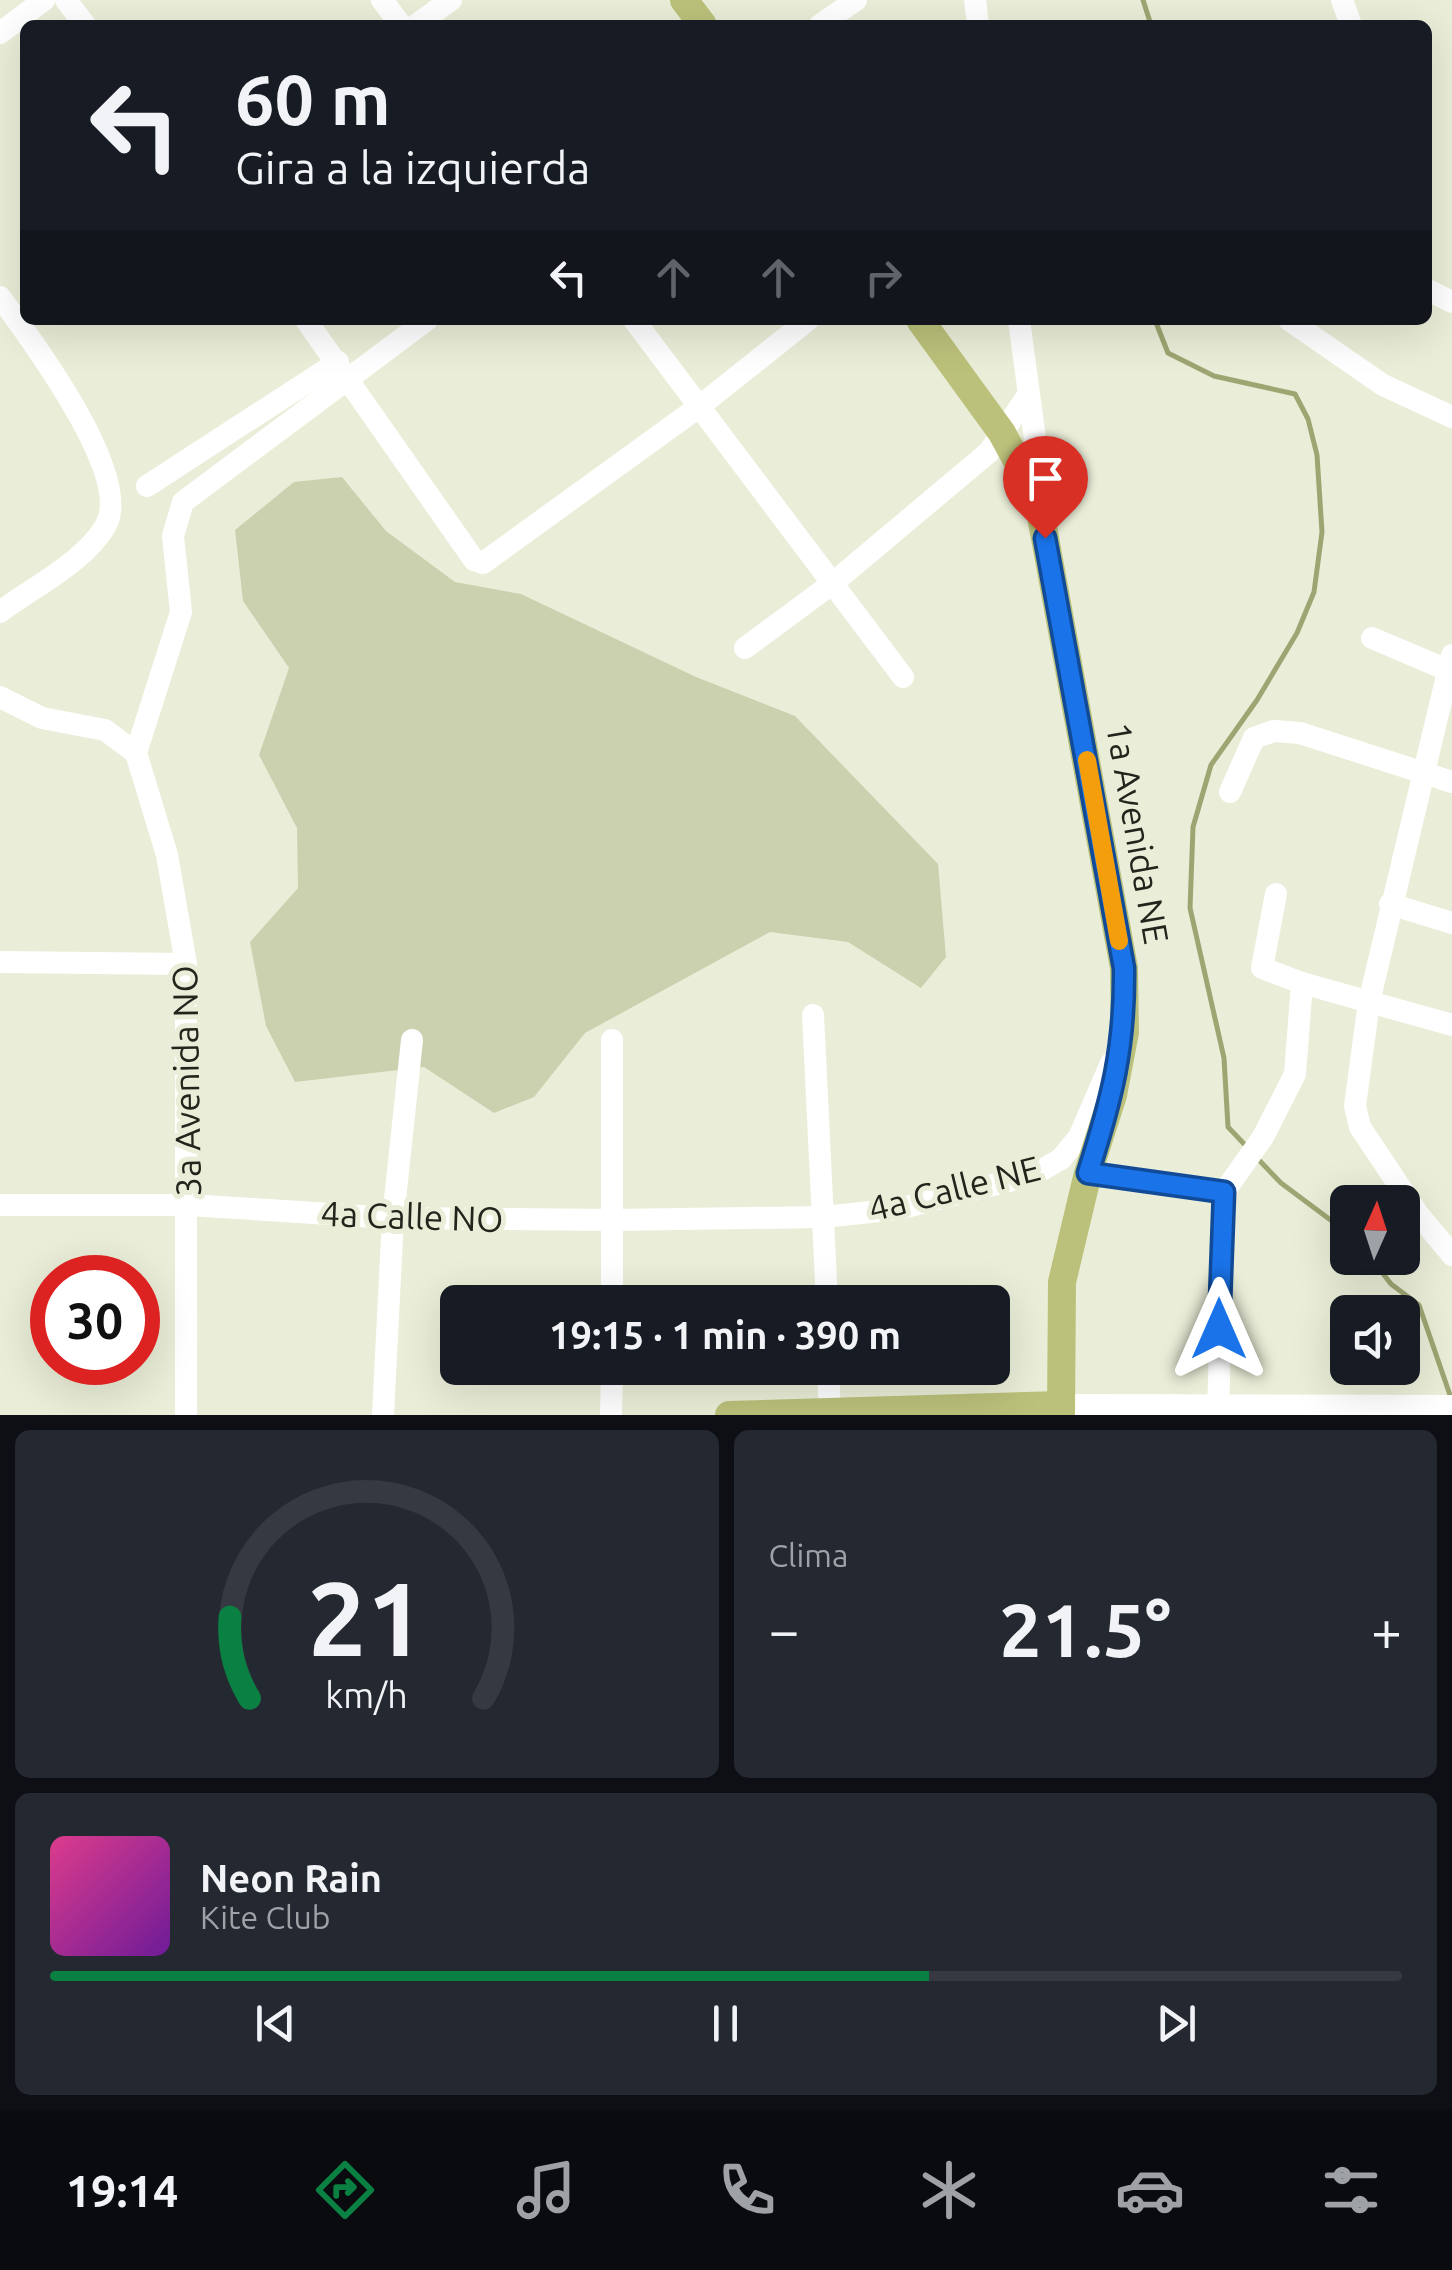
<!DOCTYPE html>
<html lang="es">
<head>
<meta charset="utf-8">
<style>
	:root { --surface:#171b24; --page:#242831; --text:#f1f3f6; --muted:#9ea1a6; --line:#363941; --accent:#0b8043 }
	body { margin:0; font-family:Ubuntu,sans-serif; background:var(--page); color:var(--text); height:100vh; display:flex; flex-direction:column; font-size:38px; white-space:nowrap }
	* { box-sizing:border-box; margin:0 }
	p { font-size:32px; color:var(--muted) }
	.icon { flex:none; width:55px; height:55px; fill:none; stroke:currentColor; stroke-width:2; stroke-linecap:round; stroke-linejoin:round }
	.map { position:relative; height:1415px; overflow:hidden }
	.side { display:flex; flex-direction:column; gap:15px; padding:15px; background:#0d0f14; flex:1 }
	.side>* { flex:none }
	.banner { position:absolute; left:20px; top:20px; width:1412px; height:305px; border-radius:15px; box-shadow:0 10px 40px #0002; background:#171b24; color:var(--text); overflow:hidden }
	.needle { width:65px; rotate:3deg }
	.tools { position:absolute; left:1330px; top:1185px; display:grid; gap:20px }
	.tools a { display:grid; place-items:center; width:90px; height:90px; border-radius:15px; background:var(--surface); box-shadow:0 10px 40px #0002; font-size:50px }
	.speed { position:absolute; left:30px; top:1255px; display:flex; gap:20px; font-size:50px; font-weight:700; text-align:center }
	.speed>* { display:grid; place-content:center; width:130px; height:130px; border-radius:50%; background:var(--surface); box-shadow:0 10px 40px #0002; line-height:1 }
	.speed .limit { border:15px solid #d22; background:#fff; color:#111 }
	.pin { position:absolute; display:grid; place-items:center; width:85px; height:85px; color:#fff; margin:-102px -42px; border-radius:50% 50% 50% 0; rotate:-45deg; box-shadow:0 0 10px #0007 }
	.pin .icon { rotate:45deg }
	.me { position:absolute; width:110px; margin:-55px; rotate:0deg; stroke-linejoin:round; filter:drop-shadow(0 0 8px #0008) }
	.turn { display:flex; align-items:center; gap:35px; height:210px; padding:0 50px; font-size:45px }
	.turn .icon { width:130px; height:130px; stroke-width:2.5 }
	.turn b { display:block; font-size:70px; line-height:85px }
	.lanes { display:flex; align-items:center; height:95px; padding:0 50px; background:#0003; justify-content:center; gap:50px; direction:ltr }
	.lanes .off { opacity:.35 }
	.big { font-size:75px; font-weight:600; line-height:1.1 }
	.side .tile { flex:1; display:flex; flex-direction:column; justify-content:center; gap:15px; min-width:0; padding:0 35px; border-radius:15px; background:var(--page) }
	.side .dial { align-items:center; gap:0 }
	.dial svg { height:260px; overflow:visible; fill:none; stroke:var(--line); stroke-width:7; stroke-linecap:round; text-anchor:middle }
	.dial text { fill:var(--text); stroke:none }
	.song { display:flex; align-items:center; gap:30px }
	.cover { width:120px; height:120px; border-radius:15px; background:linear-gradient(135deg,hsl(330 70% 55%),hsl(280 70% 35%)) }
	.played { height:10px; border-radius:5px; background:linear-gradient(90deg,var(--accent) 65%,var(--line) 65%) }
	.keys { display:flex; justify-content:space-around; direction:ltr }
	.heat { display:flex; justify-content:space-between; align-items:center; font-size:55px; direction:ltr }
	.side .tiles { flex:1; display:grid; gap:15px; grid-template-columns:1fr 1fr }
	.tile:last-child { grid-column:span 2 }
	.trip { position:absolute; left:440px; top:1285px; width:570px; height:100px; border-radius:15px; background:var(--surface); box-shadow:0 10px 40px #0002; font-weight:600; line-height:100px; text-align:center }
	.menu { display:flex; height:160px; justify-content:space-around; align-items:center; background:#090b0e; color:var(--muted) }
	.menu .icon { width:70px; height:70px }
	.menu .active { color:var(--accent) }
	.menu b { font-size:45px; color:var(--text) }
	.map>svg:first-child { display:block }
</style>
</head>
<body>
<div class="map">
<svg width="1452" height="1415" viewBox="0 0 1452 1415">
	<rect width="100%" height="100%" fill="#eaeed8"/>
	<path fill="#cbd1af" d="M342 477 386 531 455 582 521 594 696 677 795 716 938 864 946 957 921 988 848 942 770 932 585 1033 534 1097 494 1113 424 1067 295 1082 266 1026 250 942 298 888 297 828 259 755 289 668 243 601 235 530 294 482Z"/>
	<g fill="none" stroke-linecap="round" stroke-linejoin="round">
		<g stroke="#9ea572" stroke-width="5">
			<path d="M1143 0 1151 25"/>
			<path d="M1155 320 1168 353 1214 376 1295 394 1308 419 1317 455 1322 532 1314 592 1297 633 1257 700 1211 765 1193 827 1190 908 1224 1058 1228 1127 1247 1147"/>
			<path d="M1258 1159 1281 1183 1348 1233"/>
			<path d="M1371 1258 1391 1284 1419 1305 1451 1398"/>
		</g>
		<g stroke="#fff" stroke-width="22">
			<path d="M66 0 85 25"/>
			<path d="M382 0 401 25"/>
			<path d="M975 0 978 25"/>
			<path d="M1342 0 1351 25"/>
			<path d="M416 25 451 0"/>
			<path d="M820 25 856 0"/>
			<path d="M0 33 44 0"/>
			<path d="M1428 290 1452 302"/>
			<path d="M0 297C31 339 133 475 106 525 85 562 33 587 0 612"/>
			<path d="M306 320 474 560 483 563 700 406 808 320"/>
			<path d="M634 320 903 677"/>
			<path d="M1019 320 1039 468 1038 500"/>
			<path d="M1289 320 1383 385 1452 417"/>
			<path d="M147 486 338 362"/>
			<path d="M1372 638 1452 672"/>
			<path d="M745 648 833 583 989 452 1028 395"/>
			<path d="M1452 655 1369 1002 1355 1106 1360 1127 1418 1214 1452 1255"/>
			<path d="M0 697 42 718 105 730 136 753"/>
			<path d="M136 753 167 855 186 964V1415"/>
			<path d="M136 753 181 612 173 536 183 502 427 320"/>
			<path d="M1230 792 1254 738 1274 731 1300 733 1452 782"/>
			<path d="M1276 894 1262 968 1302 983"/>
			<path d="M1390 904 1452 923"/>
			<path d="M0 962 186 964"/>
			<path d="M813 1015 827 1302"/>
			<path d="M612 1040V1302"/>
			<path d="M1088 1173 1224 1192"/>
			<path d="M0 1205H189L393 1218 613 1220 824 1217 898 1209 1033 1175 1061 1159 1079 1137 1111 1063"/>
			<path d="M828 1368 830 1415"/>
			<path d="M1060 1405 1452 1406"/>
			<path d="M383 1415 393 1218 412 1040"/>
			<path d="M611 1415 612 1368"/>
			<path d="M1218 1415 1224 1192 1263 1137 1295 1074 1302 983 1452 1025"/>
		</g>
		<g stroke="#bbc17a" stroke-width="28">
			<path d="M684 0 703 25"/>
			<path d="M920 320 1002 433 1038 500 1124 968 1125 1032 1113 1095 1088 1173 1062 1282 1061 1415"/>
			<path d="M729 1415 1060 1405"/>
		</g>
	</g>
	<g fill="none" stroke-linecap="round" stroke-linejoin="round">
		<defs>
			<path id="route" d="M1045 538 1124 968C1125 1048 1112 1098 1088 1173L1224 1192 1219 1329"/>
		</defs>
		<use href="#route" stroke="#114b97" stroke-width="25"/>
		<use href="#route" stroke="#1a73e8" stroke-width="18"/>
		<path stroke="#f59e0b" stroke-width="18" d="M1087 760 1119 941"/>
	</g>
	<g text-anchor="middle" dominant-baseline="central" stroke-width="10" stroke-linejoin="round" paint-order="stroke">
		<g font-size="35" fill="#23251d" stroke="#eaeed8">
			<text transform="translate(1138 833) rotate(80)">1a Avenida NE</text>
			<text transform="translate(186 1081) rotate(-91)">3a Avenida NO</text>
			<text transform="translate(954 1188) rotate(-14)">4a Calle NE</text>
			<text transform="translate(412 1216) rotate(2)">4a Calle NO</text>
		</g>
	</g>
</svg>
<div class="tools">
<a><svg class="needle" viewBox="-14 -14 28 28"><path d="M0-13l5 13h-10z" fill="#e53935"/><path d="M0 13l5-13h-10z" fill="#9ea1a6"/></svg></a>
<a><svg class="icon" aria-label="sound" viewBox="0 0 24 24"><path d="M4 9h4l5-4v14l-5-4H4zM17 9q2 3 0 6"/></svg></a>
</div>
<div class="speed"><div class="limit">30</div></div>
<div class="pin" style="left:1045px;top:538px;background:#d93025"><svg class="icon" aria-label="arrive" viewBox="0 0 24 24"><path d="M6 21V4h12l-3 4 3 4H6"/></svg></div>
<svg class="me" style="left:1219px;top:1329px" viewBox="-20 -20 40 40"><path d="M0-17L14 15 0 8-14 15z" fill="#1a73e8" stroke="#fff" stroke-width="4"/></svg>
<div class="trip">19:15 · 1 min · 390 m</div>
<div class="banner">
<div class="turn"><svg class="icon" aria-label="left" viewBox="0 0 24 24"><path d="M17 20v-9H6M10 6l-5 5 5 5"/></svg><div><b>60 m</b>Gira a la izquierda</div></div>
<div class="lanes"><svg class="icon" aria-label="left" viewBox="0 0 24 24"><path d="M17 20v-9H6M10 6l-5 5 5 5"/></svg><svg class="icon off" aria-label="ahead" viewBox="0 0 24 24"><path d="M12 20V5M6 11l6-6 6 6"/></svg><svg class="icon off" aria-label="ahead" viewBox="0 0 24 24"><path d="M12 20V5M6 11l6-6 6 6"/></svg><svg class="icon off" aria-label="right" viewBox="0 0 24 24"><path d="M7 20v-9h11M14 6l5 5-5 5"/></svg></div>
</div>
</div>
<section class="side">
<div class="tiles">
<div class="tile dial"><svg viewBox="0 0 100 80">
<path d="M14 69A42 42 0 1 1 86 69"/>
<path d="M14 69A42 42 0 0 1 8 44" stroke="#0b8043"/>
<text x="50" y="56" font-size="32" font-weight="700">21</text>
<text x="50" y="72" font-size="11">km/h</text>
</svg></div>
<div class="tile"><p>Clima</p>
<div class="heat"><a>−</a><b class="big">21.5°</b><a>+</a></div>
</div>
<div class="tile">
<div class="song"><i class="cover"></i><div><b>Neon Rain</b><p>Kite Club</p></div></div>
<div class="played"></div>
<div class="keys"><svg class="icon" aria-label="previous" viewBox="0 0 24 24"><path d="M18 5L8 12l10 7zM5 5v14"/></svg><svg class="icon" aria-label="pause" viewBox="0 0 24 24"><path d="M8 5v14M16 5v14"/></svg><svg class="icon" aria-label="next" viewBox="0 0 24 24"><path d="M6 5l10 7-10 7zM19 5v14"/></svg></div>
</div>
</div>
</section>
<nav class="menu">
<b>19:14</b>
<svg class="icon active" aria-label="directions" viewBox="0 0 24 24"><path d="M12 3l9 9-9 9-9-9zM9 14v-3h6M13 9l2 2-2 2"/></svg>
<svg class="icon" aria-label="music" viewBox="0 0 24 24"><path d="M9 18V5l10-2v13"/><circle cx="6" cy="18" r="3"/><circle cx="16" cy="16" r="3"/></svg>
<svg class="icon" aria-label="phone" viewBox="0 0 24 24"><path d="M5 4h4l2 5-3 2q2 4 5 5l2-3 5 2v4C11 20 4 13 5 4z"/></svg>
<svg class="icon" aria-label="climate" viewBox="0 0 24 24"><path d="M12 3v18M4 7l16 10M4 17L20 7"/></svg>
<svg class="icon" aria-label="car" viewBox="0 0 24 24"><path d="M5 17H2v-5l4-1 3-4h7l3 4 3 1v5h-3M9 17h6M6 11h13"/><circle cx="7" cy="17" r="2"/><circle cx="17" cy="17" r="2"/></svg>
<svg class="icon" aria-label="filters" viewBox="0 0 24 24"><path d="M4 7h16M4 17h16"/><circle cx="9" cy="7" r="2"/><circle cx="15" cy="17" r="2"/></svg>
</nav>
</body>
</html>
